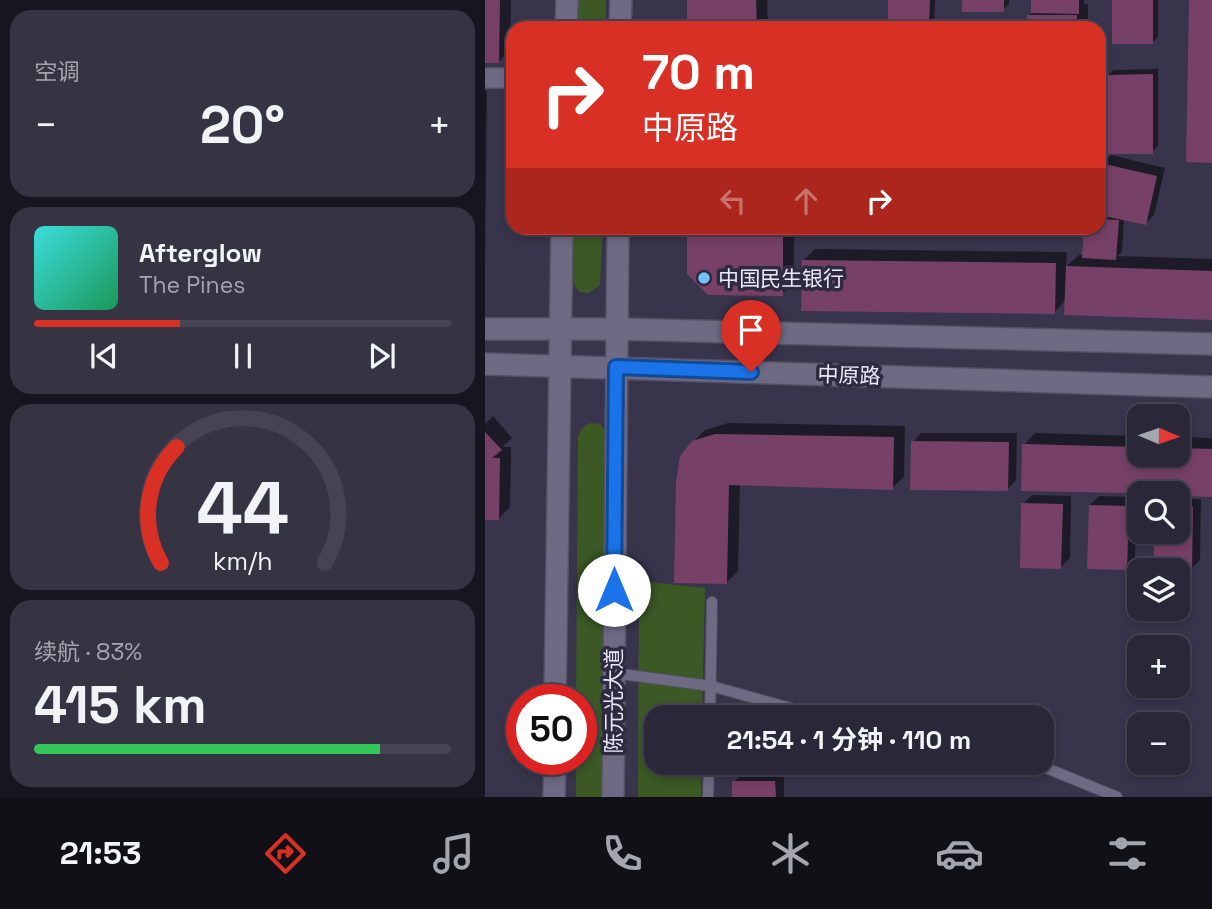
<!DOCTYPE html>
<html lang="zh">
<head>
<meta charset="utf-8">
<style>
	:root { --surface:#2a2738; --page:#363343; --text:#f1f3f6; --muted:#a5a5ae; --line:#464453; --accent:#d93025 }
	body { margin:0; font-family:"Space Grotesk","Noto Sans SC",sans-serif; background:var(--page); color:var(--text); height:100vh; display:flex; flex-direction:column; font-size:26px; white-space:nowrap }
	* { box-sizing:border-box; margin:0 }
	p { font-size:23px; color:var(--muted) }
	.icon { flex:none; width:38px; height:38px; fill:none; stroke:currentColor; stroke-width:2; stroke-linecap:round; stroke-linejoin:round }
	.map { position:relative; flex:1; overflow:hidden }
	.panel { display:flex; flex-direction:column; gap:10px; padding:10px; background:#17151f; width:485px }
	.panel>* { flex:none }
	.banner { position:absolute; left:21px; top:21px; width:600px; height:214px; border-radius:21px; box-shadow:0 4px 10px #0003,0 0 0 2px var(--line); background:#d93025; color:#fff; overflow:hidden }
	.needle { width:46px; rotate:92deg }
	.tools { position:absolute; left:642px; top:404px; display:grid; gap:14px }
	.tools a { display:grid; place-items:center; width:63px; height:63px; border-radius:14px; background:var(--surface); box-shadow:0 4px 10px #0003,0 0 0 2px var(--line); font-size:35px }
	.speed { position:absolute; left:21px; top:684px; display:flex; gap:14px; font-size:35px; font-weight:700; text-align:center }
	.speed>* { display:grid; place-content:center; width:91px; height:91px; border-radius:50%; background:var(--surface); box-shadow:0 4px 10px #0003,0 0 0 2px var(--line); line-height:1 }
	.speed .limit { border:10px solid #d22; background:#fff; color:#111 }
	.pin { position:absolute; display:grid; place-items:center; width:60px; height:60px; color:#fff; margin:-72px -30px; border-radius:50% 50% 50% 0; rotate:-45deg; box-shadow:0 0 7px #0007 }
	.pin .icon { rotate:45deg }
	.me { position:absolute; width:77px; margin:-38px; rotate:0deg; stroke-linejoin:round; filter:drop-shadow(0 0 5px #0008) }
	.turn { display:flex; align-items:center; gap:24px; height:147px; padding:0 21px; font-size:32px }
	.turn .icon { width:91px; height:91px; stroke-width:2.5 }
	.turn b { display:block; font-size:49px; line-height:60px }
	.lanes { display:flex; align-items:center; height:66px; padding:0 21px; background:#0003; justify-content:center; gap:35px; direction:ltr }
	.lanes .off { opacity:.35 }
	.big { font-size:52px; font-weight:700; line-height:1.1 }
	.panel .tile { flex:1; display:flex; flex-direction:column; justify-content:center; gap:10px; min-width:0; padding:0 24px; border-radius:21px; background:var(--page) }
	.panel .dial { align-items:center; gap:0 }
	.dial svg { height:182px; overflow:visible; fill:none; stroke:var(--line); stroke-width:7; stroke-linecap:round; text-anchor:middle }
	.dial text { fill:var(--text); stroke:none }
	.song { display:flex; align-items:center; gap:21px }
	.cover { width:84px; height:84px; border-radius:10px; background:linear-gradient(135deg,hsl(180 70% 55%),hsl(150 70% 35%)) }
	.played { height:7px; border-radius:4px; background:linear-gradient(90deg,var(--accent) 35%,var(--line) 35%) }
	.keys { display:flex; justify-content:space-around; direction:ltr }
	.heat { display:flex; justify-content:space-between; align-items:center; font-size:38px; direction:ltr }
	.charge { height:10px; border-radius:5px; background:linear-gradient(90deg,#34c759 83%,var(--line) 0) }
	.trip { position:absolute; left:159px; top:705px; width:410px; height:70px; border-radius:21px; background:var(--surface); box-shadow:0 4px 10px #0003,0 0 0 2px var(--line); font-weight:700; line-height:70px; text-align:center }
	.tabs { display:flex; height:112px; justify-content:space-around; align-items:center; background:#111016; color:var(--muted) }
	.tabs .icon { width:49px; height:49px }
	.tabs .selected { color:var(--accent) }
	.tabs b { font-size:32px; color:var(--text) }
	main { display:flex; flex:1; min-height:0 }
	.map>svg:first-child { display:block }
</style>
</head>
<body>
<main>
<section class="panel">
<div class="tile"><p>空调</p>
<div class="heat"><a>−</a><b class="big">20°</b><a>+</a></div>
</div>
<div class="tile">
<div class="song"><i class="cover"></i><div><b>Afterglow</b><p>The Pines</p></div></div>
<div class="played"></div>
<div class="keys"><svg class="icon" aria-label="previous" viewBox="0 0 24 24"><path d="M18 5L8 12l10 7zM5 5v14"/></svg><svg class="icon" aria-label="pause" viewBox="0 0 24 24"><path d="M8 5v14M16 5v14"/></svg><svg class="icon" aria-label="next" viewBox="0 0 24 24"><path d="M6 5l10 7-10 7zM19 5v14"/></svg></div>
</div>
<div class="tile dial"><svg viewBox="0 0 100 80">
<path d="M14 69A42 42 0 1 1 86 69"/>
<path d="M14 69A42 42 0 0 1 21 18" stroke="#d93025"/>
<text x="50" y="56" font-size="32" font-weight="700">44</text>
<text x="50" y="72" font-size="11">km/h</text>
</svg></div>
<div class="tile"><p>续航 · 83%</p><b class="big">415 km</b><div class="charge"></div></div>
</section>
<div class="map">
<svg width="728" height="797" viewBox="0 0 728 797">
	<rect width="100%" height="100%" fill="#38344b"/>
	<g fill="#3b5825">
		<rect x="90" y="0" width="31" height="28"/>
		<path d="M87 228H118L115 285 104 293 94 292 87 280Z"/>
		<path d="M105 423 115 424 123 434V797H91V760H96V700H91L93 436 97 428Z"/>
		<path d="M154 581 220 588 217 717 172 718V763H216V797H153Z"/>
	</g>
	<g fill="#0007">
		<path d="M0 0H26L25 50 14 61H0Z"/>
		<path d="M204 0H282L283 28H204Z"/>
		<path d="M405 0H450L449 28H404Z"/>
		<path d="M478 0H524V4L518 10Z"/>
		<path d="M548 0H599V4H603V28H544V16L548 12Z"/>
		<path d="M629 0H673V37L668 42Z"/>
		<path d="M673 69V146L667 152 623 75 629 70Z"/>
		<path d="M0 91H2L0 263Z"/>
		<path d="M626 155 680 168 669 215 660 224 639 218 637 252 632 256 728 259V318L581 300 569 312 319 260 330 249 582 252 581 267 594 255H599L601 228H614V175L617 164Z"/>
		<path d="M204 228H309V283L297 294 204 273Z"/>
		<path d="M8 416 27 438 17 447H26L25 507 13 519H0V424Z"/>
		<path d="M243 423 420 426 419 477 407 488 255 484 253 571 241 583 208 442 220 430Z"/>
		<path d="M436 433H532L531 480 523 489 428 442Z"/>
		<path d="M550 433 654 436V455H693V437L728 438V495L539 445Z"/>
		<path d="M547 495 586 496 585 558 576 567 538 504Z"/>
		<path d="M614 496 652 497 650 559 641 568 605 505Z"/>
		<path d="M693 499H716L715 560 706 569 671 532H693Z"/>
		<path d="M258 773H299V797H249V782Z"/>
	</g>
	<g fill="#774067">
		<path d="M0 0H15L14 63H0Z"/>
		<path d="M202 0H271L272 28H202Z"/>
		<path d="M403 0H445L444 28H403Z"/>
		<rect x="477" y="0" width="42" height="12"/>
		<path d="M546 0H594V14L546 13Z"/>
		<rect x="627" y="0" width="41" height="44"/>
		<path d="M704 0H728V163L701 162Z"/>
		<rect x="542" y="15" width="50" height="13"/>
		<path d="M668 74V154H622V75Z"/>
		<path d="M615 163 672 176 661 225 614 215Z"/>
		<path d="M614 219 634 220 631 260 597 258 599 228H614Z"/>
		<path d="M202 228H298V296L223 295 202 274Z"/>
		<path d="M317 260 571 263 570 314 316 311Z"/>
		<path d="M581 266 728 271V320L579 315Z"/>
		<path d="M0 432 17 450 7 458H15L14 520H0Z"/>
		<path d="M230 434 409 437 408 490 244 485 242 584 189 583 191 482 195 456 207 441Z"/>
		<path d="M426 441 524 442 523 491 425 490Z"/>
		<path d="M537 444 654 447V455H693V448L728 449V497L693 496V494L536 491Z"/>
		<path d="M536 503 578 504 576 569 535 568Z"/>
		<path d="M604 505 644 506 642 570 602 569Z"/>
		<path d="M693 507H708L707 571 669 570V532H693Z"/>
		<path d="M247 781H290L291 797H247Z"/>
	</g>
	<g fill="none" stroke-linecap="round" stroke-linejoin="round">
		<defs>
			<g id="lane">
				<path d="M129 673 226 686 341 718"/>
				<path d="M225 718 227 602"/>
				<path d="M549 763 632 797"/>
				<path d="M223 797 224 763"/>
			</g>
			<path id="street" d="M0 78H28"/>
			<g id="secondary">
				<path d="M81 28 82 0"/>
				<path d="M135 28 136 0"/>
				<path d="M0 329H132L728 344"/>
				<path d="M0 364 728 387"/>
				<path d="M70 700 77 228"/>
				<path d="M69 797 70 760"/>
				<path d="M128 797 133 228"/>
			</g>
		</defs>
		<use href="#lane" stroke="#555164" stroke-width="12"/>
		<use href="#street" stroke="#555164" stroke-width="22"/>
		<use href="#secondary" stroke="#555164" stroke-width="24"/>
		<use href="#lane" stroke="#6e6a84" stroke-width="10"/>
		<use href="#street" stroke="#6e6a84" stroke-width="19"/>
		<use href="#secondary" stroke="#6e6a84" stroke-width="21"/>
	</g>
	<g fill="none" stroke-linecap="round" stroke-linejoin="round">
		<defs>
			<path id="route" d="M129 590 131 367 266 372"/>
		</defs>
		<use href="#route" stroke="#114b97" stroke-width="18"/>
		<use href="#route" stroke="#1a73e8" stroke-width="12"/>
	</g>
	<circle fill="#72c1f5" stroke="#2e2a40" stroke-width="2.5" cx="219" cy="278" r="7"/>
	<g text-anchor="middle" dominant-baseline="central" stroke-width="7" stroke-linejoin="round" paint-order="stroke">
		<g font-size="21" fill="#ebe9f8" stroke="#2e2a40" text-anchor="start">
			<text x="233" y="278">中国民生银行</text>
		</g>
		<g font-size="21" fill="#ebe9f8" stroke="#2e2a40">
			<text transform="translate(364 375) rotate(2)">中原路</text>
			<text transform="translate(128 701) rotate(-90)">陈元光大道</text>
		</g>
	</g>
</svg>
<div class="tools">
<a><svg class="needle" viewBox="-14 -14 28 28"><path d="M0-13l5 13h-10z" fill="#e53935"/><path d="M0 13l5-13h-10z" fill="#a5a5ae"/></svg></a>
<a><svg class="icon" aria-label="search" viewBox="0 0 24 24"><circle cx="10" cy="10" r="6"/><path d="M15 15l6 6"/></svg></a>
<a><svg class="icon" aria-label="layers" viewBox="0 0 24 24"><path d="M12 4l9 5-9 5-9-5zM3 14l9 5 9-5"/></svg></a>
<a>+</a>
<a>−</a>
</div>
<div class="speed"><div class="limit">50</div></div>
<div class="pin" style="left:266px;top:372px;background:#d93025"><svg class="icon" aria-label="arrive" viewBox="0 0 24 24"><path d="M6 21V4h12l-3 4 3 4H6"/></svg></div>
<svg class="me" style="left:129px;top:590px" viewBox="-20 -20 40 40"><circle r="19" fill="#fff"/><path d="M0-13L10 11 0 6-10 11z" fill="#1a73e8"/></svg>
<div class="trip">21:54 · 1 分钟 · 110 m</div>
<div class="banner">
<div class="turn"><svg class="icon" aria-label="right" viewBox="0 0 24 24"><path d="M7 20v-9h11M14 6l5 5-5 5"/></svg><div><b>70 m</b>中原路</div></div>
<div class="lanes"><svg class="icon off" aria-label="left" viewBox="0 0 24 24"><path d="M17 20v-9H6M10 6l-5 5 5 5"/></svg><svg class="icon off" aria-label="ahead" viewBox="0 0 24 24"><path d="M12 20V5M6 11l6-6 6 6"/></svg><svg class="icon" aria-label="right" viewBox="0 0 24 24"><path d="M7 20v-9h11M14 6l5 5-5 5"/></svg></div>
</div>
</div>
</main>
<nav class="tabs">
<b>21:53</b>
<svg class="icon selected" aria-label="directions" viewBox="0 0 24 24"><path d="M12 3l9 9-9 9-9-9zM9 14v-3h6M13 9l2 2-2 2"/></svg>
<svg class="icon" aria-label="music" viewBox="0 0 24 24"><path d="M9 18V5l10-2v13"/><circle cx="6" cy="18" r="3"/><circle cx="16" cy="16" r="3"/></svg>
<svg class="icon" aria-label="phone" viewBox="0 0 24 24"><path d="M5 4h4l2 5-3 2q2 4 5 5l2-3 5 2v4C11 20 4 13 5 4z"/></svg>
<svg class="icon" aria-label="climate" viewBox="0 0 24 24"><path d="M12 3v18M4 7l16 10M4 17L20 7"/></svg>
<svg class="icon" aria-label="car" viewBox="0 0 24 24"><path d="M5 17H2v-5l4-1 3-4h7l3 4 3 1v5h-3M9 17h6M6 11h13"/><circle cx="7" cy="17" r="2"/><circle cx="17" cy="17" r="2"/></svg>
<svg class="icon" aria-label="filters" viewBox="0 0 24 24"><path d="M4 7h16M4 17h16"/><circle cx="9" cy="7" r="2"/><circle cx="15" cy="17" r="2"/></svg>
</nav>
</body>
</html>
